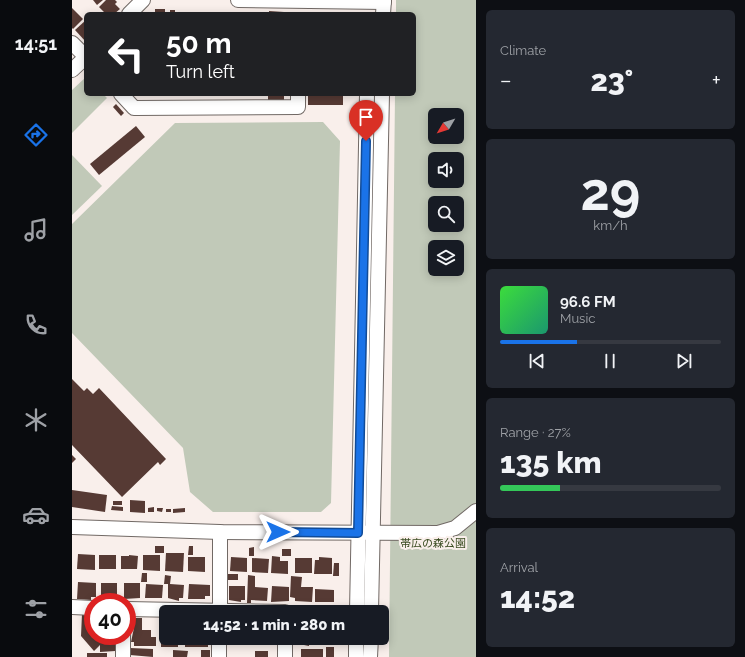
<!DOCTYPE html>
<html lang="en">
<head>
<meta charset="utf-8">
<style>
	:root { --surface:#171b24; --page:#242831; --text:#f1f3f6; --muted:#9ea1a6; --line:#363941; --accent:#1a73e8 }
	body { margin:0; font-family:Raleway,"Noto Sans JP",sans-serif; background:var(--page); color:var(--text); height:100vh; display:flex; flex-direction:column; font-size:15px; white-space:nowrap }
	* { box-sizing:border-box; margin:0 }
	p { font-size:13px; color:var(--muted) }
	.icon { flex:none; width:22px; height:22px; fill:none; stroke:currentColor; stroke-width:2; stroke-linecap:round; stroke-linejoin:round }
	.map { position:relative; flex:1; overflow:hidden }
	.sheet { display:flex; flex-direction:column; gap:10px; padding:10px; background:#0d0f14; width:269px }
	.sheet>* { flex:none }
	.hud { position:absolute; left:12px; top:12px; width:332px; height:84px; border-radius:6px; box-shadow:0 2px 10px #0003; background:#202124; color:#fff; overflow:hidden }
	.needle { width:26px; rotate:231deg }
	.controls { position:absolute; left:356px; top:108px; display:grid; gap:8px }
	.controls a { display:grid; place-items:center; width:36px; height:36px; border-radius:6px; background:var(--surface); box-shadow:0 2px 10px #0003; font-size:20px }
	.speed { position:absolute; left:12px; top:593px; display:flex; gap:8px; font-size:20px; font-weight:700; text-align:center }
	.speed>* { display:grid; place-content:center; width:52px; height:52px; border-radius:50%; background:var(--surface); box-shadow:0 2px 10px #0003; line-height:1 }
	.speed .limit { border:6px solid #d22; background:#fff; color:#111 }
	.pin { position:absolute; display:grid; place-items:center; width:34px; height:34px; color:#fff; margin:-41px -17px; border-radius:50% 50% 50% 0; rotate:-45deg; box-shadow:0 0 4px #0007 }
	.pin .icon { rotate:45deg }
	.me { position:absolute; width:44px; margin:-22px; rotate:90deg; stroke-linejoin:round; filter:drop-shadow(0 0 3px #0008) }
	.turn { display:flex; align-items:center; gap:14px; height:84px; padding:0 16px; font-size:18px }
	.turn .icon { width:52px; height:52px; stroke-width:2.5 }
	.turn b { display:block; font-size:28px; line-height:34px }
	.big { font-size:30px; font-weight:800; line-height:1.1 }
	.sheet .tile { flex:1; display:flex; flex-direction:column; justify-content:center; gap:6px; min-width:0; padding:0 14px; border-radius:6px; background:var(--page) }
	.sheet .dial { align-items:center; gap:0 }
	.dial b { font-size:52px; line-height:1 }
	.song { display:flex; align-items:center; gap:12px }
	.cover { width:48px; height:48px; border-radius:6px; background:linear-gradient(135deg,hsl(120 70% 55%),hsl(160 70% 35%)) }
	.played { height:4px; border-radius:2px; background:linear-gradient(90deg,var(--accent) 35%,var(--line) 35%) }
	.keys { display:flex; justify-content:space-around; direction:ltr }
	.heat { display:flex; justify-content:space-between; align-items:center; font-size:22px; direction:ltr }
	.charge { height:6px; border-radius:3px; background:linear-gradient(90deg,#34c759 27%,var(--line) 0) }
	.trip { position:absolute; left:87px; top:605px; width:230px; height:40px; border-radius:6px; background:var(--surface); box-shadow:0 2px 10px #0003; font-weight:800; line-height:40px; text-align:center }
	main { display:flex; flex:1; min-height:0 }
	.tabs { display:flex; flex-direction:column; width:72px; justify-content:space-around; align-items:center; background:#090b0e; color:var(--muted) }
	.tabs .icon { width:28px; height:28px }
	.tabs .active { color:var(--accent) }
	.tabs b { font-size:18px; color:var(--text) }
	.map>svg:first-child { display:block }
</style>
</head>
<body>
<main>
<nav class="tabs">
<b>14:51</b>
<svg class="icon active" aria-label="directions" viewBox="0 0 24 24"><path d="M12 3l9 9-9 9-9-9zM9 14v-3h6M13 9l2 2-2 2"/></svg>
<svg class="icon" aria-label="music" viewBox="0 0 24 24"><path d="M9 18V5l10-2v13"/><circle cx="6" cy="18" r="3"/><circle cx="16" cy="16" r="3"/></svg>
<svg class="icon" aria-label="phone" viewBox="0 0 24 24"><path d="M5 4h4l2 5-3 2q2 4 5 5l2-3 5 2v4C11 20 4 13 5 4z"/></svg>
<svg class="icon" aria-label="climate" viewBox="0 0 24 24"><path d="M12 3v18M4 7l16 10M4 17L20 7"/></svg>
<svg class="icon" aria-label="car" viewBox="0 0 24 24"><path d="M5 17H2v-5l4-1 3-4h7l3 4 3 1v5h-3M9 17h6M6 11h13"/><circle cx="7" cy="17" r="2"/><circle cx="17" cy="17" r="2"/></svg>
<svg class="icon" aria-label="filters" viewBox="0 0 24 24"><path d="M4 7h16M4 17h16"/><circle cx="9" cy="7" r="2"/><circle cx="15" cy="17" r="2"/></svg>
</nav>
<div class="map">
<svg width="404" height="657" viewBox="0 0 404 657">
	<rect width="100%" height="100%" fill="#f9efeb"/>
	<g fill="#c1c9b8" fill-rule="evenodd">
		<path d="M324 0H404V657H317L323 94H342V14H324ZM363 115H385V137H363ZM363 159H385V181H363ZM363 203H385V225H363ZM363 247H385V269H363Z"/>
		<path d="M14 77V94H31L35 98 0 133V90Z"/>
		<path d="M251 122 268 141 259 503 249 512H141L118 492 111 448 0 333V224L103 123Z"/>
		<path d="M0 155 30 186 0 215Z"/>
	</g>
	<g fill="#563a34">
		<path d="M21 0H31L25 5Z"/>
		<path d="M34 0H43L45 2 43 4 48 9 42 14H34L27 7Z"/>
		<path d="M0 8 11 19 1 29 0 28Z"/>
		<rect x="83" y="9" width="10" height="5"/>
		<rect x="98" y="10" width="5" height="4"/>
		<path d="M197 11 212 12V14H197Z"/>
		<rect x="173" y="12" width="12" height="2"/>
		<path d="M14 20V42L3 30Z"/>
		<rect x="103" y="94" width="16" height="2"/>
		<path d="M196 94H212V101L196 100Z"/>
		<rect x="236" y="94" width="35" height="11"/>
		<path d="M44 104 52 113 49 116 41 107Z"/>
		<path d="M64 126 73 137 27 175 18 164Z"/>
		<path d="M0 379 12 391 15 388 21 394 27 388 94 459 88 465 86 462 50 497 0 445Z"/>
		<path d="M0 455 4 459 0 463Z"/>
		<path d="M0 490 35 495 33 512 0 507Z"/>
		<path d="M58 500 73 501V513L58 512Z"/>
		<rect x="41" y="501" width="9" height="4"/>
		<path d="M40 506 51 507V511L39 510Z"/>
		<path d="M82 507V512H76V508Z"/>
		<path d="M85 508H91L90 512 85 511Z"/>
		<path d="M113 508V512L101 513V509Z"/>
		<rect x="94" y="509" width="5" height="3"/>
		<rect x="83" y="546" width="9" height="7"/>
		<path d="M117 546H121V555H116Z"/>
		<path d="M182 547V556H177V548Z"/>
		<rect x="210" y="549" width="9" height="7"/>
		<path d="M94 553H112L111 572 93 571Z"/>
		<path d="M6 554 23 555V570L5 569Z"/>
		<rect x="27" y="555" width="17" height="14"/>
		<path d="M57 555 66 556 65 569H49V556H57Z"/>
		<path d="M71 555H88V571L71 570Z"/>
		<path d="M200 556 208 557V561H216V574L199 573Z"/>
		<path d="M116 557H133V572L116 571Z"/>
		<path d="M159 557 175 558V572L158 571Z"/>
		<path d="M247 557 260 558V574H242L243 560H247Z"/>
		<path d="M180 558 197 559 196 573 180 572Z"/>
		<rect x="223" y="558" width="17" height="15"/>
		<path d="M262 563H267V576H261Z"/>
		<path d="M70 573H75V582H69Z"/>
		<rect x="156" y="574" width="10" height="6"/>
		<path d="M93 575 99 576 98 584 112 585 111 598H107V601L96 598V584H92Z"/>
		<path d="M176 575 183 576V587L196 588 195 601 179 600V603H175Z"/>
		<path d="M219 576 230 577 229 587H241L240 602 223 601V598L218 597Z"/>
		<path d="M6 582 24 583V597H19V600L5 599Z"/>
		<path d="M29 583H45V595H38V599H29Z"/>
		<path d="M52 583H68V598L52 599Z"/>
		<path d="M74 584 91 585 90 598H73Z"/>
		<path d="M117 584 138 585V596H133V599H116Z"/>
		<path d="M157 586H173V600H169V602L157 600Z"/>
		<path d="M200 586 217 587V601L199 602Z"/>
		<path d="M243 589 262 590V602H243Z"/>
		<path d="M10 614 21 615V636H30L33 639H43V651L28 652V645L22 651 9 636Z"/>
		<path d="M59 618H70V630H79V637H84V646H62V642H59L62 628H59Z"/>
		<path d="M89 631 94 632V638H106V647H89Z"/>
		<rect x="113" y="638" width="23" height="9"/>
		<rect x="153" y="638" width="19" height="7"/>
		<rect x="183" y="638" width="14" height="7"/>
		<path d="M232 638H237V646L232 645Z"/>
		<rect x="254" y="647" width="8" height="10"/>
		<path d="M58 648 81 649V657L58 655Z"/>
		<rect x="229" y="649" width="22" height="8"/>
		<path d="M101 650 116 651 115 657H101Z"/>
		<rect x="129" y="650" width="9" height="7"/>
		<rect x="183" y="651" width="13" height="6"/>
		<rect x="15" y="653" width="20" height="4"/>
	</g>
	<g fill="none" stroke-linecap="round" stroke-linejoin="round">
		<defs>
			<g id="minor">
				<path d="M166 0 312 2"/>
				<path d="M57 14 71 0"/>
				<path d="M311 14 312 0"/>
				<path d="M0 43 14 57"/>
				<path d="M0 70 14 57"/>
				<path d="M49 94 62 108 226 107V94"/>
				<path d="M0 527 148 532 366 533 383 528 404 511"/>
				<path d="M0 607 21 608"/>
				<path d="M55 609 213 612"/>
				<path d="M148 612V532"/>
				<path d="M285 612 295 94"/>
				<path d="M299 612 310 94"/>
				<path d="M51 657V636"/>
				<path d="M147 657V638"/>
				<path d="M213 657V638"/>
				<path d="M284 657V638"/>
				<path d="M298 657 299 638"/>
			</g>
		</defs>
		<use href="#minor" stroke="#716965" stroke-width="16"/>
		<use href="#minor" stroke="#fff" stroke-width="14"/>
	</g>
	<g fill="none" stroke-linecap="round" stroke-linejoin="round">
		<defs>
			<path id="route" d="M206 532 286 533 294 141"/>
		</defs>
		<use href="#route" stroke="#114b97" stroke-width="10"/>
		<use href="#route" stroke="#1a73e8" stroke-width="7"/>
	</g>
	<g text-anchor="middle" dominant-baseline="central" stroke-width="4" stroke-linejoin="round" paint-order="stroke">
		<g font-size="11" fill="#394b20" stroke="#f9efeb">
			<text x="361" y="543">帯広の森公園</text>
		</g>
	</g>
</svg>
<div class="controls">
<a><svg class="needle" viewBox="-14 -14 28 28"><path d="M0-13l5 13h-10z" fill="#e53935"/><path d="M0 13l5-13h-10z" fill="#9ea1a6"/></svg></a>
<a><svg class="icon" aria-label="sound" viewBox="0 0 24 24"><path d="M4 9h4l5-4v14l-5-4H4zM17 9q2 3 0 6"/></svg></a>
<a><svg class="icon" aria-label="search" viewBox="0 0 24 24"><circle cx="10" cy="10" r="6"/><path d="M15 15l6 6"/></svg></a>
<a><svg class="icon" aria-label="layers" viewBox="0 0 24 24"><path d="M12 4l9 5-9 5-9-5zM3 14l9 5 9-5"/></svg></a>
</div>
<div class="speed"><div class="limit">40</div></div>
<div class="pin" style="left:294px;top:141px;background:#d93025"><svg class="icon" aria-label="arrive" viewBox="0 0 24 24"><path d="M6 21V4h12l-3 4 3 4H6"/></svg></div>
<svg class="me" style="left:206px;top:532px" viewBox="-20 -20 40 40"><path d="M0-17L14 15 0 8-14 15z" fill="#1a73e8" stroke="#fff" stroke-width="4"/></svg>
<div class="trip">14:52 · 1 min · 280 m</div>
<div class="hud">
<div class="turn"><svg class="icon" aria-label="left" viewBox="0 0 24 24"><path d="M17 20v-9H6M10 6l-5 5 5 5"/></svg><div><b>50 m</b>Turn left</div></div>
</div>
</div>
<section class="sheet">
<div class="tile"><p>Climate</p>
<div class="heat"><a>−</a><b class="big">23°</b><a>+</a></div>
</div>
<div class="tile dial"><b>29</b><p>km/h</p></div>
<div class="tile">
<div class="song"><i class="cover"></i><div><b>96.6 FM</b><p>Music</p></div></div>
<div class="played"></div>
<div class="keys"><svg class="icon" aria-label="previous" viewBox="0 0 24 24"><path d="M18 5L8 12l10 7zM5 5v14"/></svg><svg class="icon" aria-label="pause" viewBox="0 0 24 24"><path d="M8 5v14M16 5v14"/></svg><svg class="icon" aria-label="next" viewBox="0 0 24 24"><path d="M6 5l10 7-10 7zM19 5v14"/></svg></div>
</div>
<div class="tile"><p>Range · 27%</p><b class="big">135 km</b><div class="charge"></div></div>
<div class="tile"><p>Arrival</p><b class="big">14:52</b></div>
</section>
</main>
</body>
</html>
